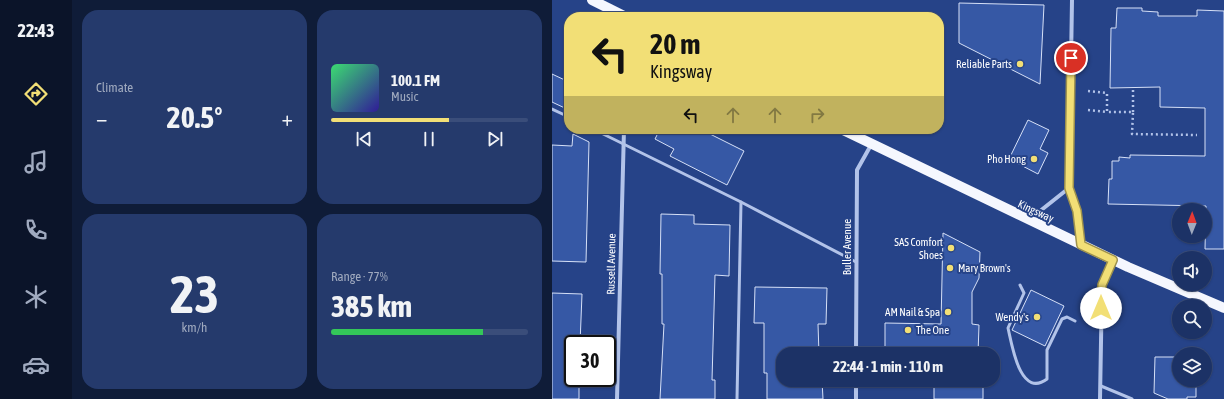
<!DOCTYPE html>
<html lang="en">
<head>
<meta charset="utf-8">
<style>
	:root { --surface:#1c3266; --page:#253a6c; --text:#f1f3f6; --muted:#a0aabf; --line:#3a4d7a; --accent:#f2df76 }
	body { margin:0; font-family:"Asap Condensed",sans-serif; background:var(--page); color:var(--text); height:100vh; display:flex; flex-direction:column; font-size:15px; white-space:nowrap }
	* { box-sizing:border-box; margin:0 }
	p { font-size:13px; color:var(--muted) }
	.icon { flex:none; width:22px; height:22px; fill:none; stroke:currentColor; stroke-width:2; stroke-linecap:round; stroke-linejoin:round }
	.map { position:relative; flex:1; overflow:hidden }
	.side { display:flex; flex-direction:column; gap:10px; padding:10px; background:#0f1c38; width:480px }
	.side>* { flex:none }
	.top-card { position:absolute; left:12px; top:12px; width:380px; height:122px; border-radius:16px; box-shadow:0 1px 3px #0004,0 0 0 1px var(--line); background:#f2df76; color:#111; overflow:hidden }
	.needle { width:26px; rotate:1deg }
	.tools { position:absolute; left:620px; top:203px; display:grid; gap:8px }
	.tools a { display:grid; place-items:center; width:40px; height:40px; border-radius:50%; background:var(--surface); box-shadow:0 1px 3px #0004,0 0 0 1px var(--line); font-size:20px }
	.speed { position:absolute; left:12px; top:335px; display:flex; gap:8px; font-size:20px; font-weight:700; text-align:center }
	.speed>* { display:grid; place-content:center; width:52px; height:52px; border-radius:50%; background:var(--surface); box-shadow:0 1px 3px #0004,0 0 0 1px var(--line); line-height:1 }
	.speed .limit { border:2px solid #111; border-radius:6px; background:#fff; color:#111 }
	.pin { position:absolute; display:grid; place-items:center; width:34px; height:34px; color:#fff; margin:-17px; border:2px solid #fff; border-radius:50%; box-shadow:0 1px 4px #0007 }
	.me { position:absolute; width:44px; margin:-22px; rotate:0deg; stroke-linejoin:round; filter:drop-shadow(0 0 3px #0008) }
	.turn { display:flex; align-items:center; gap:14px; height:84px; padding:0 20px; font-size:18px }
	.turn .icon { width:52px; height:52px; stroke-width:2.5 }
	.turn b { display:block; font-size:28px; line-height:34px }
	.lanes { display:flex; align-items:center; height:38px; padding:0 20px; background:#0003; justify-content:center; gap:20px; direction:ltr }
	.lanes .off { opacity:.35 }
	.big { font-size:30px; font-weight:700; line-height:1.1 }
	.side .widget { flex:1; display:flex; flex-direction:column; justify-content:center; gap:6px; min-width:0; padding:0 14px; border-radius:16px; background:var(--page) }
	.side .dial { align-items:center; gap:0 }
	.dial b { font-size:52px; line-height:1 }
	.song { display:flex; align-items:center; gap:12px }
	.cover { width:48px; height:48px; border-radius:6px; background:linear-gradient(135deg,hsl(140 70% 55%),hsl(250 70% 35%)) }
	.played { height:4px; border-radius:2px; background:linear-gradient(90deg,var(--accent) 60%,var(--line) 60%) }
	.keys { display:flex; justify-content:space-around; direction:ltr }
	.heat { display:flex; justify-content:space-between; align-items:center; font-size:22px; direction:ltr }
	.charge { height:6px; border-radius:3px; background:linear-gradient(90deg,#34c759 77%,var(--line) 0) }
	.side .tiles { flex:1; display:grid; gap:10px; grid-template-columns:repeat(2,1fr) }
	.trip { position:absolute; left:224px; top:347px; width:224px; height:40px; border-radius:16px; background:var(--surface); box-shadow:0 1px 3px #0004,0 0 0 1px var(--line); font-weight:700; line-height:40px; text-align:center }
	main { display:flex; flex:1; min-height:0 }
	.tab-bar { display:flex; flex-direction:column; width:72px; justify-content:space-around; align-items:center; background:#0b1429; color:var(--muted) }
	.tab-bar .icon { width:28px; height:28px }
	.tab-bar .selected { color:var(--accent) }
	.tab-bar b { font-size:18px; color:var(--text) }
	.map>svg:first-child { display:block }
</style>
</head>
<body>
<main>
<nav class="tab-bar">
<b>22:43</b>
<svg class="icon selected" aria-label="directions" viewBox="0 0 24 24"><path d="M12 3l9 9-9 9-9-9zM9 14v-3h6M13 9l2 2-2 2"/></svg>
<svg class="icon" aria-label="music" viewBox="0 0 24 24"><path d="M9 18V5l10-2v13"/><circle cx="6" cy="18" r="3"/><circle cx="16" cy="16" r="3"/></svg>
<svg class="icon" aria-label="phone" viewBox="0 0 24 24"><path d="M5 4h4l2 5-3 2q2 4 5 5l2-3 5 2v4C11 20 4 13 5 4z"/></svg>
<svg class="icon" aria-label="climate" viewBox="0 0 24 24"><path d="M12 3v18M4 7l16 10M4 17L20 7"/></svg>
<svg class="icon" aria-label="car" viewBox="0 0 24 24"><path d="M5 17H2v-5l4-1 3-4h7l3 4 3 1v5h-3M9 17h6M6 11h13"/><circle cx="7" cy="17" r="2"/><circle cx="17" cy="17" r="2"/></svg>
</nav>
<section class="side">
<div class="tiles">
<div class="widget"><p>Climate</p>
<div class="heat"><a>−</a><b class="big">20.5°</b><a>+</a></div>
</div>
<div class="widget">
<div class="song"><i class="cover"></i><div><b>100.1 FM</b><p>Music</p></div></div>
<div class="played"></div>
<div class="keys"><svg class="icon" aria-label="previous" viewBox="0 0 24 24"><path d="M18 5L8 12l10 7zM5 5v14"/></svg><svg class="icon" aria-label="pause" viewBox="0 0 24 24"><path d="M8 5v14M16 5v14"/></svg><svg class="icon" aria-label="next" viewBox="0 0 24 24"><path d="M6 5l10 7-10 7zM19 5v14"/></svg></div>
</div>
<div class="widget dial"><b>23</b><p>km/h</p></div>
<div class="widget"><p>Range · 77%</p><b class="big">385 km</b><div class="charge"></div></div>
</div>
</section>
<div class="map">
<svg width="672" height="399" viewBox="0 0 672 399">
	<rect width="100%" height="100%" fill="#264388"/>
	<g fill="#3658a5" stroke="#d6e0f7">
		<path d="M407 3 492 5 488 84 407 43Z"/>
		<path d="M565 8H590V11L606 12V16H645V10L672 11V249H653L654 206 556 204 557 179H560V161H567V157L578 158V155L653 156V108L608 107V87L558 88 559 28H564Z"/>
		<path d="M0 74 17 82V110L0 102Z"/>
		<path d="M476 120 497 130 488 149 496 153 486 174 457 159Z"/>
		<path d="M108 129H148L192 151 175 185 118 156 122 149 103 139Z"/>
		<path d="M21 134 37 142 34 262 0 261V145L20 146Z"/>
		<path d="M109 214 142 215V224L178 225 177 276 163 275 160 380H163V399H108L112 324H110V274H108Z"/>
		<path d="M391 233 428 252 427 278 420 292V324L427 325 426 354H333V323L389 324Z"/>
		<path d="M203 287 275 288 274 324H266L267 354H231V380H270L271 399H215V373H212V323H202Z"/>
		<path d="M479 290 512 306 493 346 460 330Z"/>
		<path d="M0 293 30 294 28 344H21V378H27V399H0Z"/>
		<path d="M603 357H627V380H644V397H635V399H616L602 393Z"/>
		<rect x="382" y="380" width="49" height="19"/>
	</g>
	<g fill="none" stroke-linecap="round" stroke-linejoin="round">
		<g stroke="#b2c3e9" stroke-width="2.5" stroke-dasharray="2 3" stroke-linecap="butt">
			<path d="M536 91 555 93V112H581L580 134 645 135"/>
			<path d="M536 110 555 112"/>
			<path d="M581 112V88"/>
		</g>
		<g stroke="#b2c3e9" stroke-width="3">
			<path d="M0 109 17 117"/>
			<path d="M41 129 189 202 304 262"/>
			<path d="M468 285 472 293 456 328C460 345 468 399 495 379V350L510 319 515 317 523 321"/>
			<path d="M549 386 580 399"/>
			<path d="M185 399 189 202"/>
		</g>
		<g stroke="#b2c3e9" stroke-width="4">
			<path d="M520 0 517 188 525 211 529 242"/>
			<path d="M56 10 58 17"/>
			<path d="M478 219 517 188"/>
			<path d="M304 354 305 170 319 145"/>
			<path d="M65 399 72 129"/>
			<path d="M304 399V380"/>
			<path d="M548 399 550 285 561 260"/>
		</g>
		<g stroke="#f5f7fe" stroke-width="10">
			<path d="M40 0 74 17"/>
			<path d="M289 129 576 267 672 308"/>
		</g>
	</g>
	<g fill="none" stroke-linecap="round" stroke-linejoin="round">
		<defs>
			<path id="route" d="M519 58 517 188 525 211 529 245 561 260 550 285 549 308"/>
		</defs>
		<use href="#route" stroke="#9d914d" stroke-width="10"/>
		<use href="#route" stroke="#f2df76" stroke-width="7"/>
	</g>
	<g fill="#f2df76" stroke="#264388" stroke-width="1.5">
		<circle cx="468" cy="64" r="4"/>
		<circle cx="482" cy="159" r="4"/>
		<circle cx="399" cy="248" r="4"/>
		<circle cx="398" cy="268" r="4"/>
		<circle cx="396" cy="312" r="4"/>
		<circle cx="485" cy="317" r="4"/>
		<circle cx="356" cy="330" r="4"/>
	</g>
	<g text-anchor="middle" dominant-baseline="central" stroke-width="4" stroke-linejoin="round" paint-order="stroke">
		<g font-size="11" fill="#fff" stroke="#264388" text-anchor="end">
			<text x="460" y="64">Reliable Parts</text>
			<text x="474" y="159">Pho Hong</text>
			<text x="391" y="242">SAS Comfort<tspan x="391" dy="13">Shoes</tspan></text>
			<text x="406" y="268" text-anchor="start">Mary Brown's</text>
			<text x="388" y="312">AM Nail &amp; Spa</text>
			<text x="477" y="317">Wendy's</text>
			<text x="364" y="330" text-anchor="start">The One</text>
		</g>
		<g font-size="11" fill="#fff" stroke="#264388">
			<text transform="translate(484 211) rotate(25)">Kingsway</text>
			<text transform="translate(295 247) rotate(-90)">Buller Avenue</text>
			<text transform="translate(59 264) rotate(-89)">Russell Avenue</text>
		</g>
	</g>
</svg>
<div class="tools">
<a><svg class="needle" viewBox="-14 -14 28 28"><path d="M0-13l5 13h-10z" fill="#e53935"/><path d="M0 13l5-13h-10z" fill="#a0aabf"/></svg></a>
<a><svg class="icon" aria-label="sound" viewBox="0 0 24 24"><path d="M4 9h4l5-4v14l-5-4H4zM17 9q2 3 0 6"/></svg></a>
<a><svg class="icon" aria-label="search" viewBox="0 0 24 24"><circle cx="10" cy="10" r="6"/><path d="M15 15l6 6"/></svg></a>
<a><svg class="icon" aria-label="layers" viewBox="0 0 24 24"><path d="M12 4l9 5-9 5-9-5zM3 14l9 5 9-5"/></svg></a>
</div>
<div class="speed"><div class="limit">30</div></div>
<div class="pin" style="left:519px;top:58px;background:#d93025"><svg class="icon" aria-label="arrive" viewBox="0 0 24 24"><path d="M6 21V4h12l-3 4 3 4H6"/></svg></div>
<svg class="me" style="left:549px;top:308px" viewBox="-20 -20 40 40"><circle r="19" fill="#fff"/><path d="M0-13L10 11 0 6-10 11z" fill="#f2df76"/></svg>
<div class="trip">22:44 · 1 min · 110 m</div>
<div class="top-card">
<div class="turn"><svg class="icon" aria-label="left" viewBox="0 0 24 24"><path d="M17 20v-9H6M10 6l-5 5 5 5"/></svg><div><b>20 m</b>Kingsway</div></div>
<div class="lanes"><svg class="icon" aria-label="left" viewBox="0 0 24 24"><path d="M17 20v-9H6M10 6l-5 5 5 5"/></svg><svg class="icon off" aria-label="ahead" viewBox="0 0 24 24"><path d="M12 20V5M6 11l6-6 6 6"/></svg><svg class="icon off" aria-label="ahead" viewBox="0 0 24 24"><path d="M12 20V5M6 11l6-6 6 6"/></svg><svg class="icon off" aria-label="right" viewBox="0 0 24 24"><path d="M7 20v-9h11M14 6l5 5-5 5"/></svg></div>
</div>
</div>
</main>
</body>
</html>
